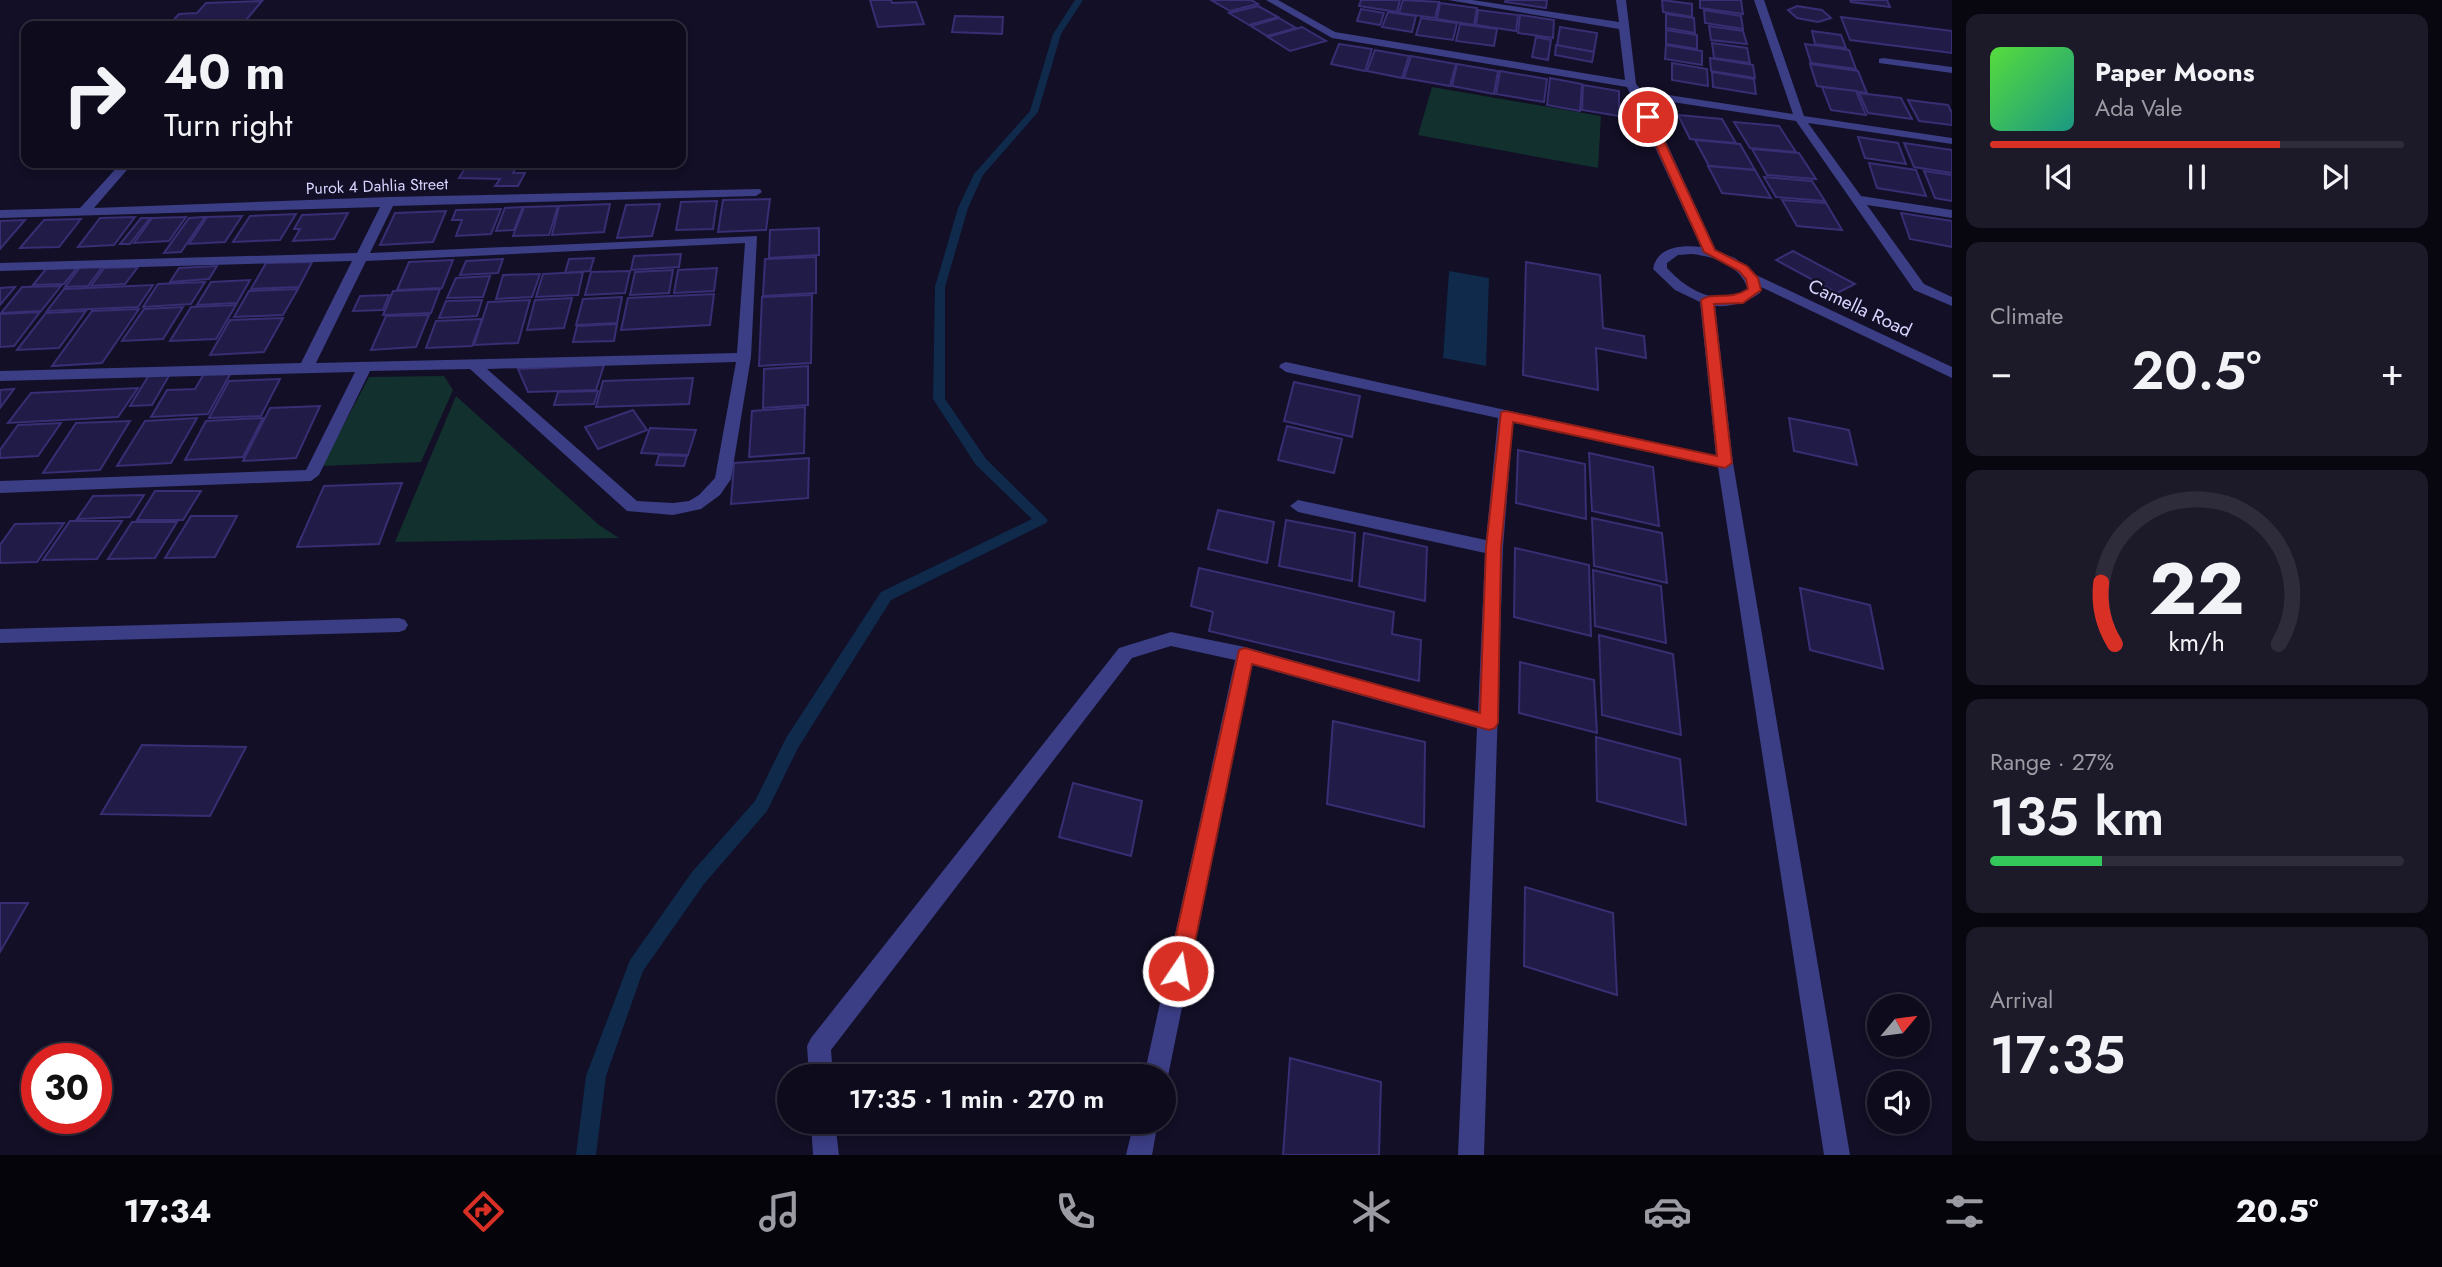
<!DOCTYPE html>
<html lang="en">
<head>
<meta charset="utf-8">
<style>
	:root { --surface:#0e0b1c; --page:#1c1929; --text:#f1f3f6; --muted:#9b9ba3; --line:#2e2b3b; --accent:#d93025 }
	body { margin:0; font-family:Jost,sans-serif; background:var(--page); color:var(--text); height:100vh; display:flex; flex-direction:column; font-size:26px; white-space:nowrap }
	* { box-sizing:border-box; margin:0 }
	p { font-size:23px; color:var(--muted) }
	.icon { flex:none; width:38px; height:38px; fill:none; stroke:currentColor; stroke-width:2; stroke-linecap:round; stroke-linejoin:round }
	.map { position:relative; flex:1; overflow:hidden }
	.sheet { display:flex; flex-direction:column; gap:14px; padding:14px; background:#08060f; width:490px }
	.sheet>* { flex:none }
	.banner { position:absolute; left:21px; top:21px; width:665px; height:147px; border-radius:14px; box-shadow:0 4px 10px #0003,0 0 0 2px var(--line); background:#0e0b1c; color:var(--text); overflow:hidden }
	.needle { width:46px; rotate:61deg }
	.tools { position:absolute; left:1867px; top:994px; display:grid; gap:14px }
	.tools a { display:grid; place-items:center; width:63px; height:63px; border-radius:50%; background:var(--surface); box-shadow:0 4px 10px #0003,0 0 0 2px var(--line); font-size:35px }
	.speed { position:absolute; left:21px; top:1043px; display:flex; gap:14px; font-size:35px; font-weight:700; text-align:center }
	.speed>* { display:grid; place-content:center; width:91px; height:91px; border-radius:50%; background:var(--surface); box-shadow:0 4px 10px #0003,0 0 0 2px var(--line); line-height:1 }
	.speed .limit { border:10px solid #d22; background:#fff; color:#111 }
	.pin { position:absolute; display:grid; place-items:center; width:60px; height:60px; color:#fff; margin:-30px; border:4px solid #fff; border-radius:50%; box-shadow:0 2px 7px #0007 }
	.me { position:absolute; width:77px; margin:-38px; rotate:12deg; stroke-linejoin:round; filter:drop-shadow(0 0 5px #0008) }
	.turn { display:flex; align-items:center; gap:24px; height:147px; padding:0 28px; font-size:32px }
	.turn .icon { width:91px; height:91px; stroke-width:2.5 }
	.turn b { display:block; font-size:49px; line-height:60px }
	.big { font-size:52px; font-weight:600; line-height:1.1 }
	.sheet .card { flex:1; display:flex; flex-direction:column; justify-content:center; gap:10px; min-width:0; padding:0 24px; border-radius:14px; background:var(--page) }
	.sheet .dial { align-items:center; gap:0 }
	.dial svg { height:182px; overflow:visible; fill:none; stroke:var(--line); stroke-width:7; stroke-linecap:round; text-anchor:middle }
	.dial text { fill:var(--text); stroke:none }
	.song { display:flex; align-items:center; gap:21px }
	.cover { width:84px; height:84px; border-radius:10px; background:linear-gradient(135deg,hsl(110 70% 55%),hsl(170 70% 35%)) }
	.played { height:7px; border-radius:4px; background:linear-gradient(90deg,var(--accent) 70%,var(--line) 70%) }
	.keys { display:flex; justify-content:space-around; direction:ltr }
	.heat { display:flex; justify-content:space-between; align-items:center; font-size:38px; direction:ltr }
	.charge { height:10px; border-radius:5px; background:linear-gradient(90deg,#34c759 27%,var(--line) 0) }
	.trip { position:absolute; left:777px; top:1064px; width:399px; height:70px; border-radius:35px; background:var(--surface); box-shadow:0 4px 10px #0003,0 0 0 2px var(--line); font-weight:600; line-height:70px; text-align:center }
	.tabs { display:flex; height:112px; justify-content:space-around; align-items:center; background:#06040b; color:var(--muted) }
	.tabs .icon { width:49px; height:49px }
	.tabs .on { color:var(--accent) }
	.tabs b { font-size:32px; color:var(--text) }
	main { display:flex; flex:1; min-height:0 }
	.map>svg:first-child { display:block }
</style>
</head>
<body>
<main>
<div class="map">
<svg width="1952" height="1155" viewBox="0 0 1952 1155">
	<rect width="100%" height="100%" fill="#120f26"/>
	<g fill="#12302d">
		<path d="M1432 87 1601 116 1598 168 1418 135Z"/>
		<path d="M444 376 453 390 421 462 322 466 369 377Z"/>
		<path d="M456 396 599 525 619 538 395 542Z"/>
	</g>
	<path fill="#0f2a4b" d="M1449 271 1489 278 1486 366 1443 358Z"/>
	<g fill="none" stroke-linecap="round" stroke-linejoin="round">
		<path fill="#0f2a4b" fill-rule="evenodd" d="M1075 0H1083L1061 34 1038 112 983 175 968 208 945 287V399L986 459 1048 520 1046 523 891 600 798 748 767 811 704 884 643 971 606 1076 596 1155H576L586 1076 630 960 692 872 755 801 786 738 881 592 1032 519 976 465 933 399 935 287 958 208 974 174 1030 111 1053 34Z"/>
	</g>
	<g fill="#211c47" stroke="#372e73" stroke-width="2">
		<path d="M870 0H891L892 3 916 2 924 24 878 27Z"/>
		<path d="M1211 0H1251L1258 4 1230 11Z"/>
		<path d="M1361 0H1400L1397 12 1359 6Z"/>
		<path d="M1403 0 1439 2 1435 18 1399 13Z"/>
		<path d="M1506 0H1547L1546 8 1505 2Z"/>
		<path d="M1662 0 1692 4V17L1663 12Z"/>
		<path d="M1700 0H1741L1743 14 1700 8Z"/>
		<path d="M1850 0H1887L1890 7 1851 2Z"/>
		<path d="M262 1 241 26H168L179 14 197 13 206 3Z"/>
		<path d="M1440 3 1477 8 1474 25 1437 19Z"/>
		<path d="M1258 6 1278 17 1249 25 1229 13Z"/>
		<path d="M1797 6 1822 10 1831 18 1818 22 1797 18 1788 10Z"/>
		<path d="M1361 9 1384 13 1380 25 1357 21Z"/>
		<path d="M1478 10 1518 15 1516 31 1476 25Z"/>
		<path d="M1704 10 1741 16 1743 29 1705 23Z"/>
		<path d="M1388 12 1416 16 1412 32 1382 27Z"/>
		<path d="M1666 14 1694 18 1695 33 1666 28Z"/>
		<path d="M1520 15 1554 20 1553 38 1518 33Z"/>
		<path d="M955 16 1003 17 1002 34 952 32Z"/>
		<path d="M1841 17 1952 31V53L1850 40Z"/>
		<path d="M1279 18 1296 28 1267 36 1251 26Z"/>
		<path d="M1421 18 1457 23 1453 40 1416 35Z"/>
		<path d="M1460 24 1497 29 1494 46 1456 41Z"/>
		<path d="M1709 26 1743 31 1747 44 1711 40Z"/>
		<path d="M1302 27 1326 41 1290 51 1268 37Z"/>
		<path d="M1560 27 1597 33 1594 52 1557 45Z"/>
		<path d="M1666 30 1697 35V49L1666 44Z"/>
		<path d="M1812 31 1841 35 1846 48 1815 44Z"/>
		<path d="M1536 37 1551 40 1548 60 1532 57Z"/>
		<path d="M1712 43 1747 48 1750 63 1714 58Z"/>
		<path d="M1339 44 1372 49 1365 71 1331 64Z"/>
		<path d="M1805 44 1849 50 1856 69 1811 63Z"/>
		<path d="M1556 45 1594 52 1592 62 1555 55Z"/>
		<path d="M1666 45 1702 51V65L1665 59Z"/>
		<path d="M1375 50 1409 56 1402 78 1367 71Z"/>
		<path d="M1411 56 1456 64 1450 86 1404 78Z"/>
		<path d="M1710 58 1753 65 1755 78 1711 71Z"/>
		<path d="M1672 63 1707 69 1708 86 1672 80Z"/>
		<path d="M1457 64 1498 71 1494 94 1452 86Z"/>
		<path d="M1810 64 1858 71 1867 93 1817 86Z"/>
		<path d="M1500 71 1547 79 1544 102 1496 94Z"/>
		<path d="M1712 72 1754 79 1756 94 1713 87Z"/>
		<path d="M1550 78 1582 84 1580 111 1547 105Z"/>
		<path d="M1583 85 1619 91V116L1582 110Z"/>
		<path d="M1822 87 1856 91 1866 115 1831 110Z"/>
		<path d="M1859 93 1901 98 1912 119 1868 113Z"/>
		<path d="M1908 100 1948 105 1952 113V125L1919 121Z"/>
		<path d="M1678 115 1722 119 1736 143 1690 139Z"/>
		<path d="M1734 122 1779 126 1796 152 1750 148Z"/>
		<path d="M1858 137 1898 143 1906 164 1865 158Z"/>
		<path d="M1695 140 1740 144 1755 170 1709 166Z"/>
		<path d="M1904 143 1952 150V173L1914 167Z"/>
		<path d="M1752 149 1799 153 1816 179 1767 175Z"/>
		<path d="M468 163H518L513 173H525L518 186H495L500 179 459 178Z"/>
		<path d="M1869 163 1916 170 1926 196 1877 188Z"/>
		<path d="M1708 166 1755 170 1771 198 1722 193Z"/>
		<path d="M1924 171 1952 175V201L1935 198Z"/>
		<path d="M1764 177 1812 181 1825 201 1776 197Z"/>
		<path d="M770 199 766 230 718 232 723 200Z"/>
		<path d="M1782 200 1826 203 1842 230 1797 226Z"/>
		<path d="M717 201 713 229 676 230 681 202Z"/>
		<path d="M610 204 604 232 552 235 559 206Z"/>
		<path d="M660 204 652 236 617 238 626 205Z"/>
		<path d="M558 206 549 235 513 236 524 207Z"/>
		<path d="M523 207 514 230 496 231 505 208Z"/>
		<path d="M501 209 491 234 456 236 462 220H452L456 210Z"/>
		<path d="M446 211 433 242 380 245 395 213Z"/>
		<path d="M348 213 334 239 293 241 300 229H294L302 215Z"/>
		<path d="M1901 213 1952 221V247L1910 239Z"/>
		<path d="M296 214 280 240 233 242 250 216Z"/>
		<path d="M242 216 225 242 189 244 207 217Z"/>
		<path d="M135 217 114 245 78 247 100 218Z"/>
		<path d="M186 217 169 241 134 243 152 218Z"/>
		<path d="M205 217 181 252 164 253 189 218Z"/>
		<path d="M141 218H150L130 244H120Z"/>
		<path d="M81 219 59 247 20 248 44 220Z"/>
		<path d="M25 220 0 249V221Z"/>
		<path d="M819 228V255L769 258 770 230Z"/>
		<path d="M1793 251 1855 284 1837 293 1776 260Z"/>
		<path d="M681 254 679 267 631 270 634 256Z"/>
		<path d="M816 257V293L763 296 765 259Z"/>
		<path d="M594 258 590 271 565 273 569 259Z"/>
		<path d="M503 259 498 273 460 275 466 261Z"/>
		<path d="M453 260 442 288 397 290 409 262Z"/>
		<path d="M312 262 299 287 251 289 266 263Z"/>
		<path d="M1526 262 1600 275 1603 328 1644 336 1646 358 1596 348 1598 390 1523 375Z"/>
		<path d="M103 266 88 286 65 287 80 267Z"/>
		<path d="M217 266 209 279 170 282 179 268Z"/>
		<path d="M138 267 125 284 91 286 104 268Z"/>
		<path d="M77 268 64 284 33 285 46 269Z"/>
		<path d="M717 268 714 291 674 293 678 270Z"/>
		<path d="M673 270 669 293 630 295 635 272Z"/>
		<path d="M630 271 625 293 585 295 591 272Z"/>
		<path d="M583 272 578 295 536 297 543 274Z"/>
		<path d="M540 274 532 297 496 299 503 275Z"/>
		<path d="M490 276 483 297 447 298 456 278Z"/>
		<path d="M250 280 237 303 197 305 211 282Z"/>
		<path d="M205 282 191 304 143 307 158 284Z"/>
		<path d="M153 285 138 307 47 311 64 289Z"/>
		<path d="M61 286 41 311 1 313 22 287Z"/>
		<path d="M15 287 0 305V288Z"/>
		<path d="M298 289 283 315 234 317 249 291Z"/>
		<path d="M440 289 431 313 383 315 393 291Z"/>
		<path d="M714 294 710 325 621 330 628 298Z"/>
		<path d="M389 295 383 310 353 311 360 296Z"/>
		<path d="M812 295 811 363 759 366 762 297Z"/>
		<path d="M622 297 617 323 576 325 583 299Z"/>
		<path d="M572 298 564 328 527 330 535 300Z"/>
		<path d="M482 300 477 316 439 318 446 301Z"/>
		<path d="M530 300 518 343 474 345 488 302Z"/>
		<path d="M236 305 216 339 170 341 191 307Z"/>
		<path d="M183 307 163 339 122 341 144 309Z"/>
		<path d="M139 309 102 363 52 366 92 311Z"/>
		<path d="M86 311 59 348 17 350 46 313Z"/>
		<path d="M40 312 14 346 0 347V314Z"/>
		<path d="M429 315 416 347 371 350 386 316Z"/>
		<path d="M283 318 264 352 210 355 230 320Z"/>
		<path d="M482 319 472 346 426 348 436 321Z"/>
		<path d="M617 324 614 341 573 342 577 326Z"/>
		<path d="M604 365 596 390 528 392 518 369Z"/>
		<path d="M808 366V405L763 408 764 369Z"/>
		<path d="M232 371 208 414 151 417 167 390 195 389 205 372Z"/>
		<path d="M170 374 152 405 130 406 149 375Z"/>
		<path d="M693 378 689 404 596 407 603 381Z"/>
		<path d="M280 379 261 416 209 418 229 381Z"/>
		<path d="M1294 382 1360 396 1352 437 1284 421Z"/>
		<path d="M138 388 118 417 8 423 31 393Z"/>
		<path d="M14 389 0 408V390Z"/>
		<path d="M598 391 594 404 554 405 558 392Z"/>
		<path d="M320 406 296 458 243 461 270 408Z"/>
		<path d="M805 407 804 453 749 457 752 411Z"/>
		<path d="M633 410 647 430 598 449 585 427Z"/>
		<path d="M197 418 171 463 117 466 145 421Z"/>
		<path d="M263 418 243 457 185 460 206 421Z"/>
		<path d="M1789 418 1849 430 1857 465 1794 451Z"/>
		<path d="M130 421 100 470 43 473 76 423Z"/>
		<path d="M61 423 38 456 0 458V450L18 425Z"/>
		<path d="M1287 426 1342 439 1334 473 1278 460Z"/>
		<path d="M650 428 696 430 688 455 641 453Z"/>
		<path d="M1518 450 1585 464 1586 519 1516 503Z"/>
		<path d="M1589 453 1653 467 1659 526 1592 511Z"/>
		<path d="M659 455 687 456 684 466 656 465Z"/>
		<path d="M809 458 808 498 731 504 734 463Z"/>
		<path d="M402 483 379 544 297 547 324 486Z"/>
		<path d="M155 491H201L183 520H137Z"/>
		<path d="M144 495 130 517 77 519 93 496Z"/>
		<path d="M1218 510 1274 522 1267 563 1208 549Z"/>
		<path d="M191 516H237L215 557 165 558Z"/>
		<path d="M1592 518 1662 533 1667 583 1594 566Z"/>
		<path d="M1286 520 1355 533 1352 581 1279 566Z"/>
		<path d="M70 521H122L97 559 43 560Z"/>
		<path d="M132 522H177L155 558 108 559Z"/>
		<path d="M64 523 37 562 0 563V545L15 524Z"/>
		<path d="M1364 533 1427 547 1425 601 1359 586Z"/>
		<path d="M1515 548 1589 565 1591 636 1514 617Z"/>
		<path d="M1199 568 1394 612 1392 634 1421 640 1419 681 1209 631 1213 612 1191 606Z"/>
		<path d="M1593 570 1661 586 1666 643 1595 626Z"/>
		<path d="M1800 588 1870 605 1883 669 1810 650Z"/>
		<path d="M1599 635 1673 654 1681 735 1602 715Z"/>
		<path d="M1520 662 1594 680 1597 733 1519 713Z"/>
		<path d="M1333 721 1425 742 1424 827 1327 804Z"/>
		<path d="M1596 737 1680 759 1686 825 1597 801Z"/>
		<path d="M142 745 246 747 210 816 101 814Z"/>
		<path d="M1073 783 1142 801 1131 856 1059 837Z"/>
		<path d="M1525 887 1613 913 1617 995 1524 966Z"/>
		<path d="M0 903H28L0 952Z"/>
		<path d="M1290 1058 1381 1082 1379 1155H1283Z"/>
	</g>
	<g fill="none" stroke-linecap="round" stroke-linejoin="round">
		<path fill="#3b3d85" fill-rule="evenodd" d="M1883 58 1952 67V73L1879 63V59Z"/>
		<g fill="#3b3d85" fill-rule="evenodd">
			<path d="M1266 0H1278L1335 32 1625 80 1619 29 1448 0H1472L1619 22 1616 0H1626L1636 84 1642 91 1793 114 1754 0H1764L1804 116 1952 138V144L1808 123 1861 196 1952 210V218L1867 205 1924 284 1952 297V306L1914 290 1796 121 1646 98 1716 251 1735 258 1754 274 1952 367V378L1761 287 1760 293C1746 303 1732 307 1715 306L1733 463 1850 1155H1824L1718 467 1513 422 1503 548 1484 1155H1458L1477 728 1252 665 1168 1076 1164 1085V1076H1144L1235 660 1171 646 1132 658 831 1050 833 1076H809L807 1046 811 1038 1119 648 1171 632 1245 647 1478 712 1485 553 1298 512 1290 506 1298 500 1486 540 1498 418 1286 372 1279 367 1281 364 1286 362 1716 456 1700 302 1675 290 1653 269C1657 246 1683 245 1701 247L1627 87 1332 38ZM1692 254C1716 257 1739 265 1748 289 1719 308 1688 291 1667 268V263L1678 255Z"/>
			<path d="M121 163H133L94 208 389 197 760 189 762 192 756 196 393 206 370 253 757 236 751 357 731 479 720 495 701 509 673 515 627 511 470 369 370 371 319 475 311 481 0 493V481L306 470 355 372 0 381V371L301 363 352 261 0 271V263L357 253 380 207 0 218V210L80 208ZM745 243 737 353 316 363 366 261ZM736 362 715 478 699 495 689 501 673 503 637 501 487 369Z"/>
			<path d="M399 618 405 620 408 625 405 630 399 632 0 643V629Z"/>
			<path d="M811 1122H835L839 1155H813Z"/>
			<path d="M1134 1122H1158L1152 1155H1126Z"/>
		</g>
	</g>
	<path fill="#d93025" stroke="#8d1f18" stroke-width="2" d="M1648 114 1653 117 1715 250 1747 266 1758 278 1761 290 1743 303 1714 304 1732 463 1725 468 1513 422 1501 548 1498 723 1495 728 1489 730 1252 664 1189 971 1186 978 1178 981 1171 978 1168 971 1239 650 1245 648 1480 713 1486 548 1501 412 1506 411 1717 456 1701 300C1714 291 1730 301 1748 289L1746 279 1739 271 1704 252 1643 117Z"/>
	<g text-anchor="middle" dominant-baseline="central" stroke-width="5" stroke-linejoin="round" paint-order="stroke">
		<g font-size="16" fill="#d7d5ff" stroke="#120f26">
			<text transform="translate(377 186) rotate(-2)">Purok 4 Dahlia Street</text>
		</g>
		<g font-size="19" fill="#d7d5ff" stroke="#120f26">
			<text transform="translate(1860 308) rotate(25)">Camella Road</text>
		</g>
	</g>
</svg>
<div class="tools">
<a><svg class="needle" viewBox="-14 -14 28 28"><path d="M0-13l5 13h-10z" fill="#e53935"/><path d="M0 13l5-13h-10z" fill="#9b9ba3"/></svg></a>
<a><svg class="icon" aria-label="sound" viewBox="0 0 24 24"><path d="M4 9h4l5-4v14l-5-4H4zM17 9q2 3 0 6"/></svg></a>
</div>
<div class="speed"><div class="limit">30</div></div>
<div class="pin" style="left:1648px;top:117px;background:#d93025"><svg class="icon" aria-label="arrive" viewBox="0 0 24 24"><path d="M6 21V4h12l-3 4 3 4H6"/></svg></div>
<svg class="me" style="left:1178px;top:971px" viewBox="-20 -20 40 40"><circle r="17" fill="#d93025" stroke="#fff" stroke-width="3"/><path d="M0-11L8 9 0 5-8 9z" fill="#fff"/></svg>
<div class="trip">17:35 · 1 min · 270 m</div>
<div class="banner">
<div class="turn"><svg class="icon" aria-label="right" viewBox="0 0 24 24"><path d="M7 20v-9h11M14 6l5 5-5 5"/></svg><div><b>40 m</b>Turn right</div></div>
</div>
</div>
<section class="sheet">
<div class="card">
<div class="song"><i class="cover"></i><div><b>Paper Moons</b><p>Ada Vale</p></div></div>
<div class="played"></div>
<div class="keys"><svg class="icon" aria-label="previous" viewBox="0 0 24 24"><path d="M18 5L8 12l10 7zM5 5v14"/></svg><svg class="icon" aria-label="pause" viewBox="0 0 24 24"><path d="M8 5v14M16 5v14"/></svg><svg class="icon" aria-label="next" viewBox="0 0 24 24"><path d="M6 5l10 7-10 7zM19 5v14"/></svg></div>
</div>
<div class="card"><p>Climate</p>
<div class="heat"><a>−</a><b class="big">20.5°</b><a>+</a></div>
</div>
<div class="card dial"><svg viewBox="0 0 100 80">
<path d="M14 69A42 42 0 1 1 86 69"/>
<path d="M14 69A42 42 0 0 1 8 42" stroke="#d93025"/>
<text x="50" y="56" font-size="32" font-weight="700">22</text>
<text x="50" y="72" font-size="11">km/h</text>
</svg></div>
<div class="card"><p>Range · 27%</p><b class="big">135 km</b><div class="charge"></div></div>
<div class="card"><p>Arrival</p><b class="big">17:35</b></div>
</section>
</main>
<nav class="tabs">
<b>17:34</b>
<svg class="icon on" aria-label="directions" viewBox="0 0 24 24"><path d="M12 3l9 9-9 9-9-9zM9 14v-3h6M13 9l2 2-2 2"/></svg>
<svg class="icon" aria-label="music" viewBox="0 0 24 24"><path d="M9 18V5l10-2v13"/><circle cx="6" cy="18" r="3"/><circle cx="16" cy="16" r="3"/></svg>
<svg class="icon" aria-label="phone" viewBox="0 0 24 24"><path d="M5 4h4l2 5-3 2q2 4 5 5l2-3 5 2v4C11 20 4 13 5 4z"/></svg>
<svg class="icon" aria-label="climate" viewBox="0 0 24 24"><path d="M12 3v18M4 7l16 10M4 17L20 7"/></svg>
<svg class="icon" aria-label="car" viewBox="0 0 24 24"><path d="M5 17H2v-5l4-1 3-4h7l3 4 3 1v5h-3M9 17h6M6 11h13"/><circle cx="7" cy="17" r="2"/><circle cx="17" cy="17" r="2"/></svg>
<svg class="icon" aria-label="filters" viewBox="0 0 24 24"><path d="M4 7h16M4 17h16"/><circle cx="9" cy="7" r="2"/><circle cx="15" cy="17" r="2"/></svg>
<b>20.5°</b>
</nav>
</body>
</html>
